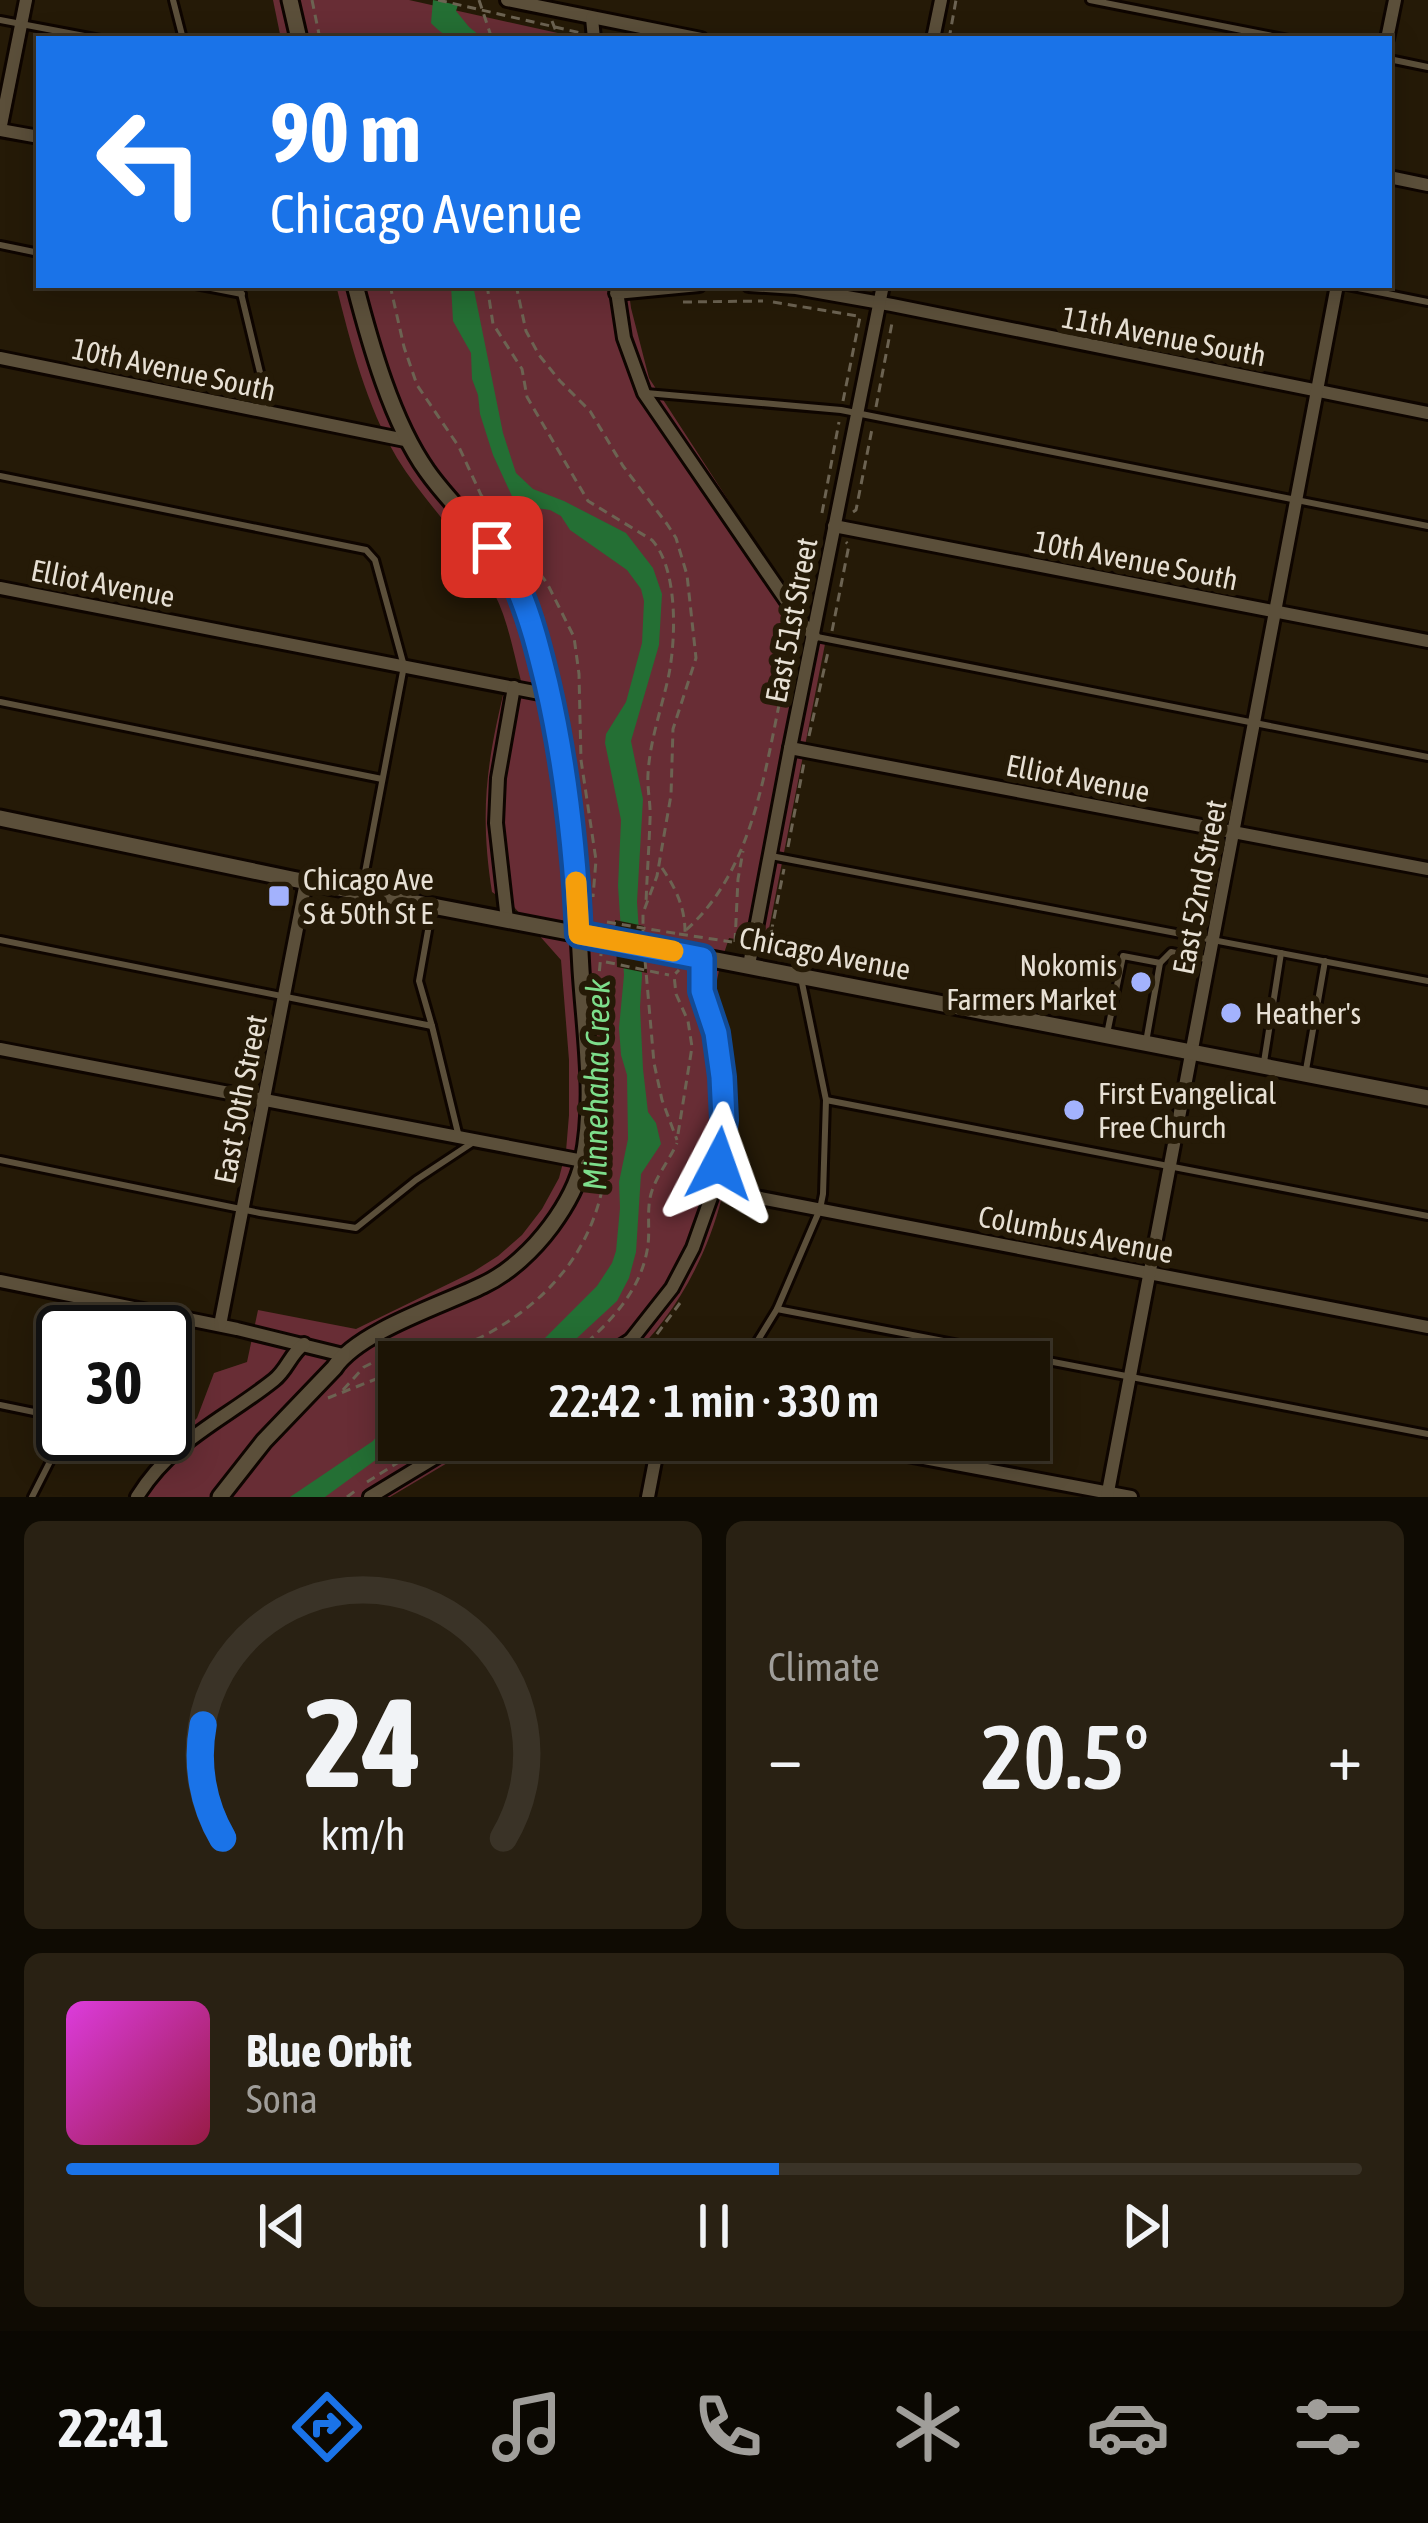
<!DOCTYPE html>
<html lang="en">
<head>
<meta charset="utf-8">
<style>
	:root { --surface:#1c1405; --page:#292113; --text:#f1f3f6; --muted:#a09e9a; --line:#3a3327; --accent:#1a73e8 }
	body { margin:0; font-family:"Asap Condensed",sans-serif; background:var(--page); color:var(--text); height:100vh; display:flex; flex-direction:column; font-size:45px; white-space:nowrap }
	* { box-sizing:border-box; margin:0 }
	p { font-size:39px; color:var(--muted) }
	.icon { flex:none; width:66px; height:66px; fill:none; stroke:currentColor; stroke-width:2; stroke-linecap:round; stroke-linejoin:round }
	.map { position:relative; height:1497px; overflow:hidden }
	.side { display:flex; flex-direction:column; gap:24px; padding:24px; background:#0f0b03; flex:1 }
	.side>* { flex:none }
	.guide { position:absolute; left:36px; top:36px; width:1356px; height:252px; border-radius:0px; box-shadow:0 6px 30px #0003,0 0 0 3px var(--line); background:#1a73e8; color:#fff; overflow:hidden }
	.speed { position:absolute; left:36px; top:1305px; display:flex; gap:24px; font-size:60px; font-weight:700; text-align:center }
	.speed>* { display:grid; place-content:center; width:156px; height:156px; border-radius:50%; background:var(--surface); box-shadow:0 6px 30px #0003,0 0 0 3px var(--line); line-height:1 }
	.speed .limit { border:6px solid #111; border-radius:18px; background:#fff; color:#111 }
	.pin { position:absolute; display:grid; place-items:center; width:102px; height:102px; color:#fff; margin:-51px; border-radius:24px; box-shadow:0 6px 18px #0006 }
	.me { position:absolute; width:132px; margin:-66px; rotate:4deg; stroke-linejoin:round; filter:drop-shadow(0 0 9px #0008) }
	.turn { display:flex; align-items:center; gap:42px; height:252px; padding:0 36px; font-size:54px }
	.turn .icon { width:156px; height:156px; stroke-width:2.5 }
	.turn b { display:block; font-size:84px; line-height:102px }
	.big { font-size:90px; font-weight:600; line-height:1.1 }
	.side .tile { flex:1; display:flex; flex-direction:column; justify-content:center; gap:18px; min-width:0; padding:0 42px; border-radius:18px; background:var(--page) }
	.side .dial { align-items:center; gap:0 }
	.dial svg { height:312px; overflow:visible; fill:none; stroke:var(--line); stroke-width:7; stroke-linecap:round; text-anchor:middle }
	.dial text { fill:var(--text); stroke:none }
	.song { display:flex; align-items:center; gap:36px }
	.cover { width:144px; height:144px; border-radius:18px; background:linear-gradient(135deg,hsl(300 70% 55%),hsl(340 70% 35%)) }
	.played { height:12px; border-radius:6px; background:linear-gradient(90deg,var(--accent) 55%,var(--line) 55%) }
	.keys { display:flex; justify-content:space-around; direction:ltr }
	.heat { display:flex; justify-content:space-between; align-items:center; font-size:66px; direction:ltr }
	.side .tiles { flex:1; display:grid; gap:24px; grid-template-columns:1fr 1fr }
	.tile:last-child { grid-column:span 2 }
	.trip { position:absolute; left:378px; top:1341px; width:672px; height:120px; border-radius:0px; background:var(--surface); box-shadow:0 6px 30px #0003,0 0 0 3px var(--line); font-weight:600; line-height:120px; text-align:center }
	.tabs { display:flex; height:192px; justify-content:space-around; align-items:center; background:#0b0802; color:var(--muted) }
	.tabs .icon { width:84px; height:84px }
	.tabs .on { color:var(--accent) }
	.tabs b { font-size:54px; color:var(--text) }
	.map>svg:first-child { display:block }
</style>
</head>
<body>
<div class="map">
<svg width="1428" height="1497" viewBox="0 0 1428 1497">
	<rect width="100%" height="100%" fill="#251a07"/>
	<g fill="#682d35">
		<path d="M273 0H409L585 39H281Z"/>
		<path d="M336 285H628L631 308 649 378 791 597 825 644 766 944 729 938C724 954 716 975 716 992 715 1013 725 1035 728 1056 730 1074 731 1093 732 1112 734 1203 693 1301 626 1362H399V1440H486L390 1497H129L154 1461 197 1418 214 1373 247 1362 258 1310 356 1329 473 1272 498 1256 522 1235 542 1209 559 1178 566 1151 569 1115V1060L561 960 514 907 492 892C479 809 487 760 507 679L521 681C513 651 508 620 494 593 469 544 426 505 397 458 366 404 351 345 336 285Z"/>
	</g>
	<g fill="#246f34">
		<path d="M433 0 458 5 456 11 469 27 484 39C458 39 450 43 431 23Z"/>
		<path d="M451 285H473L503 433 516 473 533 489 564 501 626 533 653 568 662 594 659 645 631 741 643 799 637 902 642 976 640 1007 643 1069 648 1112 656 1123 661 1144 641 1174 636 1252 629 1278 617 1301 551 1362H511L541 1342 597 1286 612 1263 616 1251 620 1208 619 1182 628 1139 627 1075 621 1055 619 1028 624 975 618 886 621 820 605 743 606 734 626 702 642 643 644 601 641 589 627 570 570 530 561 516 550 510 516 505 493 455 480 414 478 395 472 379 471 353 453 321Z"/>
		<path d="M399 1408V1440H403L325 1497H290L373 1441Z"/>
	</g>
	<path fill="#251a07" d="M615 920 644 926 647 973 617 967Z"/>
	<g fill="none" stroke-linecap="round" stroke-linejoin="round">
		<defs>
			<g id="service">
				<path d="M173 0 183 39"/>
				<path d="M1090 0 1288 39"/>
				<path d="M0 20 100 39"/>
				<path d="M1389 59 1428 67"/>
				<path d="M0 245 39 253"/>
				<path d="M196 285 242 294"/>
				<path d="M239 285 269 410"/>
				<path d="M1343 285 1428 302"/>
				<path d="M646 393 841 410 1428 526"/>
				<path d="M0 476 366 550 375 560 404 666 362 888"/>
				<path d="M817 637 1428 757"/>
				<path d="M0 702 382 779"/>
				<path d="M771 856 1428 981"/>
				<path d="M0 940 432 1026 419 981 432 908"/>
				<path d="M1160 963 1171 952 1206 959"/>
				<path d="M432 1026 458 1133"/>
				<path d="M1107 1034 1123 956 1160 963 1146 1042"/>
				<path d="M1264 1062 1281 953"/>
				<path d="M1306 1070 1325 961"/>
				<path d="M826 1100 1428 1216"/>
				<path d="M0 1160 260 1213 356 1228 416 1180 472 1143"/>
				<path d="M777 1309 1428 1434"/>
				<path d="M115 1332 126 1308"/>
				<path d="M748 1362 750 1353 777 1309 820 1209 823 1194 826 1100 801 978"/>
				<path d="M0 1405 63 1418"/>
				<path d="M32 1497 64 1434"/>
			</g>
			<g id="minor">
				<path d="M507 0 701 39"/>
				<path d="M592 18 594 39"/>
				<path d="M933 39 941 0"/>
				<path d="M1387 39 1395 0"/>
				<path d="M0 130 26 0"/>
				<path d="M0 130 39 137"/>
				<path d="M1389 177 1428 185"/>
				<path d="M616 285 624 338 644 393 801 622 814 636"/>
				<path d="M749 285 796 288 892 305 1428 413"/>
				<path d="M616 293 699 285"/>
				<path d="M0 358 410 441"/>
				<path d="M834 526 1428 641"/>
				<path d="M0 588 550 695"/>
				<path d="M790 748 1428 869"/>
				<path d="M507 920 496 823 498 778 514 687"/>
				<path d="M749 965 790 748 883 285"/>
				<path d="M0 1049 583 1161"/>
				<path d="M714 1189 1428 1327"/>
				<path d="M0 1281 237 1329 343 1355"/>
				<path d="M220 1325 306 882"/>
				<path d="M631 1340 637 1362"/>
				<path d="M596 1362 631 1340 672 1288 693 1248 714 1189 724 1120 722 1077 715 1033 702 991V958"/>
				<path d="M828 1440 1131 1497"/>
				<path d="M137 1497C172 1440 224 1420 274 1380 287 1370 291 1353 304 1344"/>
				<path d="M370 1497 464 1440"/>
				<path d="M648 1497 659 1440"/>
				<path d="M1107 1497 1337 285"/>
			</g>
			<g id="tertiary">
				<path d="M290 0 299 39"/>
				<path d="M0 818 292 879 605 939"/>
				<path d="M675 952 1428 1098"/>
				<path d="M220 1497 264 1441 334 1368C359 1331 442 1305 483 1285 509 1273 534 1249 551 1226 565 1207 578 1184 583 1161 596 1099 585 1032 581 970 576 876 569 782 548 690 540 654 532 618 516 585 495 541 455 511 427 471 392 422 370 343 355 285"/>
			</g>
		</defs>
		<use href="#service" stroke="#0e0500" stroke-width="12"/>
		<use href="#minor" stroke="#0e0500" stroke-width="18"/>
		<use href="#tertiary" stroke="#0e0500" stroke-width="21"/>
		<g stroke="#6c6352" stroke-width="3" stroke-dasharray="9 6" stroke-linecap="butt">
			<path d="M312 0 320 39"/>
			<path d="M438 0 581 33"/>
			<path d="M479 0 492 39"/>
			<path d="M552 21 559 39"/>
			<path d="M949 39 956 0"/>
			<path d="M390 285 404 347 417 385 459 447 481 495 547 583 574 637 579 674 581 760 596 860 593 897"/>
			<path d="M487 285 493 324 522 369 527 397 588 501 652 540C678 569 676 637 669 674 662 708 650 739 648 774 647 789 651 804 650 820 649 848 647 875 646 903"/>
			<path d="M516 285 526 331 539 355 560 381 590 411 623 466 667 524 676 538 687 575 696 658 673 729 671 795 657 876 643 913V932"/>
			<path d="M683 302 763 301"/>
			<path d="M773 302 858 316"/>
			<path d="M843 401 860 317"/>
			<path d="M876 407 892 323"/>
			<path d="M853 512 856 510 872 429"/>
			<path d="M822 513 839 422"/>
			<path d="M832 631 849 545 846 542"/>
			<path d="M809 736 828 652"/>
			<path d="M788 847 804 763"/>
			<path d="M662 868C677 890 686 910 685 937"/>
			<path d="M686 930C758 866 766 757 787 668L797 640"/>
			<path d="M679 934 732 942"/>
			<path d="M735 942 738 879 743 851"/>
			<path d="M768 948 784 869"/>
			<path d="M645 960 654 1063 662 1100 677 1140"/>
			<path d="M598 986 601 954"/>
			<path d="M678 1134 692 1047 688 1021 676 994 674 975 679 970"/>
			<path d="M731 1177 734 1157"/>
			<path d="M420 1362C443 1352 467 1345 489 1333 591 1276 619 1190 605 1079"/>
			<path d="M564 1362C600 1332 638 1299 647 1251 651 1232 646 1212 651 1194 656 1176 669 1161 677 1143"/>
			<path d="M653 1362 651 1342 680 1303"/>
			<path d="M343 1390 364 1367 374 1362 429 1355"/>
			<path d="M328 1398 399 1370"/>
			<path d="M671 1454 674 1440"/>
			<path d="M367 1482 410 1455"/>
			<path d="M347 1497 359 1488"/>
		</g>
		<use href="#service" stroke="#5b4f3a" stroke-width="6"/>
		<use href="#minor" stroke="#5b4f3a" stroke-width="12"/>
		<use href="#tertiary" stroke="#5b4f3a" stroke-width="15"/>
		<defs>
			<path id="tertiary-bridge" d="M605 939 675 952"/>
		</defs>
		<use href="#tertiary-bridge" stroke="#0e0500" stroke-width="21" stroke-linecap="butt"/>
		<g stroke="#6c6352" stroke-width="3" stroke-dasharray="9 6" stroke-linecap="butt">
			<path d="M607 922 679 934"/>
			<path d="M606 962 669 975"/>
		</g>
		<use href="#tertiary-bridge" stroke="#5b4f3a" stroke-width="15"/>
	</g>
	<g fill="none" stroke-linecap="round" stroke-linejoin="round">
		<defs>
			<path id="route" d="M492 547C501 560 510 573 517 586 531 618 539 651 547 684 566 766 575 850 579 934L702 958V991L716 1033 722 1077 724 1120 719 1164"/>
		</defs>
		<use href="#route" stroke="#114b97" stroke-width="30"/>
		<use href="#route" stroke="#1a73e8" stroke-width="21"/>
		<path stroke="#f59e0b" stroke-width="21" d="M576 882 579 934 673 951"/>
	</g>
	<g fill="#a3b2fd" stroke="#251a07" stroke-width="4.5">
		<rect x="267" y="884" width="24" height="24" rx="6"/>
		<circle cx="1141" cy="982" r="12"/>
		<circle cx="1231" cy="1013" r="12"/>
		<circle cx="1074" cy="1110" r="12"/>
	</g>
	<g text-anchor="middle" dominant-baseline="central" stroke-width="12" stroke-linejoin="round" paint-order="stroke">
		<g font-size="30" fill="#e7e0d4" stroke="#251a07">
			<text transform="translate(1164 336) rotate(11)">11th Avenue South</text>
			<text transform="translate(174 369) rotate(12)">10th Avenue South</text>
			<text transform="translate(1136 560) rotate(11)">10th Avenue South</text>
			<text transform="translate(103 583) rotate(11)">Elliot Avenue</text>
			<text transform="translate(791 620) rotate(-79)">East 51st Street</text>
			<text transform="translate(1078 778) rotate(11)">Elliot Avenue</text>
			<text transform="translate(1199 887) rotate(-79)">East 52nd Street</text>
			<text transform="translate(825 953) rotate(11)">Chicago Avenue</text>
			<text transform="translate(240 1099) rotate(-79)">East 50th Street</text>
			<text transform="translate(1076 1234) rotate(11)">Columbus Avenue</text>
		</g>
		<g font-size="30" fill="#e7e0d4" stroke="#251a07" text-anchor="start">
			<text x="303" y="879">Chicago Ave<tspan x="303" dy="34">S &amp; 50th St E</tspan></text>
			<text x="1117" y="965" text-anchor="end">Nokomis<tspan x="1117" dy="34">Farmers Market</tspan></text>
			<text x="1255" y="1013">Heather's</text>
			<text x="1098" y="1093">First Evangelical<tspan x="1098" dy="34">Free Church</tspan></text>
		</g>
		<g font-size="33" font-style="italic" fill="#7dde8b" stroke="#251a07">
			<text transform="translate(596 1085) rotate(-89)">Minnehaha Creek</text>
		</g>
	</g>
</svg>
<div class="speed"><div class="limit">30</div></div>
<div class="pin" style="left:492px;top:547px;background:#d93025"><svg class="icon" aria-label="arrive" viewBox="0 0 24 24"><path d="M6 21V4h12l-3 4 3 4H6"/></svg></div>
<svg class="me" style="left:719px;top:1164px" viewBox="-20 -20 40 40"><path d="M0-17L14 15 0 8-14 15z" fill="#1a73e8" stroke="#fff" stroke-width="4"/></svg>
<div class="trip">22:42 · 1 min · 330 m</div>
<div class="guide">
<div class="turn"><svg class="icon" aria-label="left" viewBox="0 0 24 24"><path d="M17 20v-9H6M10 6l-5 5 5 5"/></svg><div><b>90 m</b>Chicago Avenue</div></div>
</div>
</div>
<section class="side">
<div class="tiles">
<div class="tile dial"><svg viewBox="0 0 100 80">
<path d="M14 69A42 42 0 1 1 86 69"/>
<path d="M14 69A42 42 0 0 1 9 40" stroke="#1a73e8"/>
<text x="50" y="56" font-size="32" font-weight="700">24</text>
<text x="50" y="72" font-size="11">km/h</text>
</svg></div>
<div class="tile"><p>Climate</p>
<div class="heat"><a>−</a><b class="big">20.5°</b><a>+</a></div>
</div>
<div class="tile">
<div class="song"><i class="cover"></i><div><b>Blue Orbit</b><p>Sona</p></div></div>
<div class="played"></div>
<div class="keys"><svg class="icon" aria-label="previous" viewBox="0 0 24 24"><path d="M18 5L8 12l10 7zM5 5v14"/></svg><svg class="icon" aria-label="pause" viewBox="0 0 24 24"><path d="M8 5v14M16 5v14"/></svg><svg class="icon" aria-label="next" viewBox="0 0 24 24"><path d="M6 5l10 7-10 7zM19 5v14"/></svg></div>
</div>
</div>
</section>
<nav class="tabs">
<b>22:41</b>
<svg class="icon on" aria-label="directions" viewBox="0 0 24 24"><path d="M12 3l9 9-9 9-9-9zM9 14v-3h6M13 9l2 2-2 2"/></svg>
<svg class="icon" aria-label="music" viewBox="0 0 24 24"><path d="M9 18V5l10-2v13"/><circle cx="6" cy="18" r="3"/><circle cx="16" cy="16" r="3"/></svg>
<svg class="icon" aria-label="phone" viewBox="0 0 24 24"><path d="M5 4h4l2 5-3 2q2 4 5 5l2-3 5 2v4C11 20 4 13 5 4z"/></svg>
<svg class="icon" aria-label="climate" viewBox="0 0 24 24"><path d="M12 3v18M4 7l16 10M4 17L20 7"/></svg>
<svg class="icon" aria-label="car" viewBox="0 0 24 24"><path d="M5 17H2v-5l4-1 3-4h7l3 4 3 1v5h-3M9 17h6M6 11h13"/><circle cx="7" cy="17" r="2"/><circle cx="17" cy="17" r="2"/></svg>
<svg class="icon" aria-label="filters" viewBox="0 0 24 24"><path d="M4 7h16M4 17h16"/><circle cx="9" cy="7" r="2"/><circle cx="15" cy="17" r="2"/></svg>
</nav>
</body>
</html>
